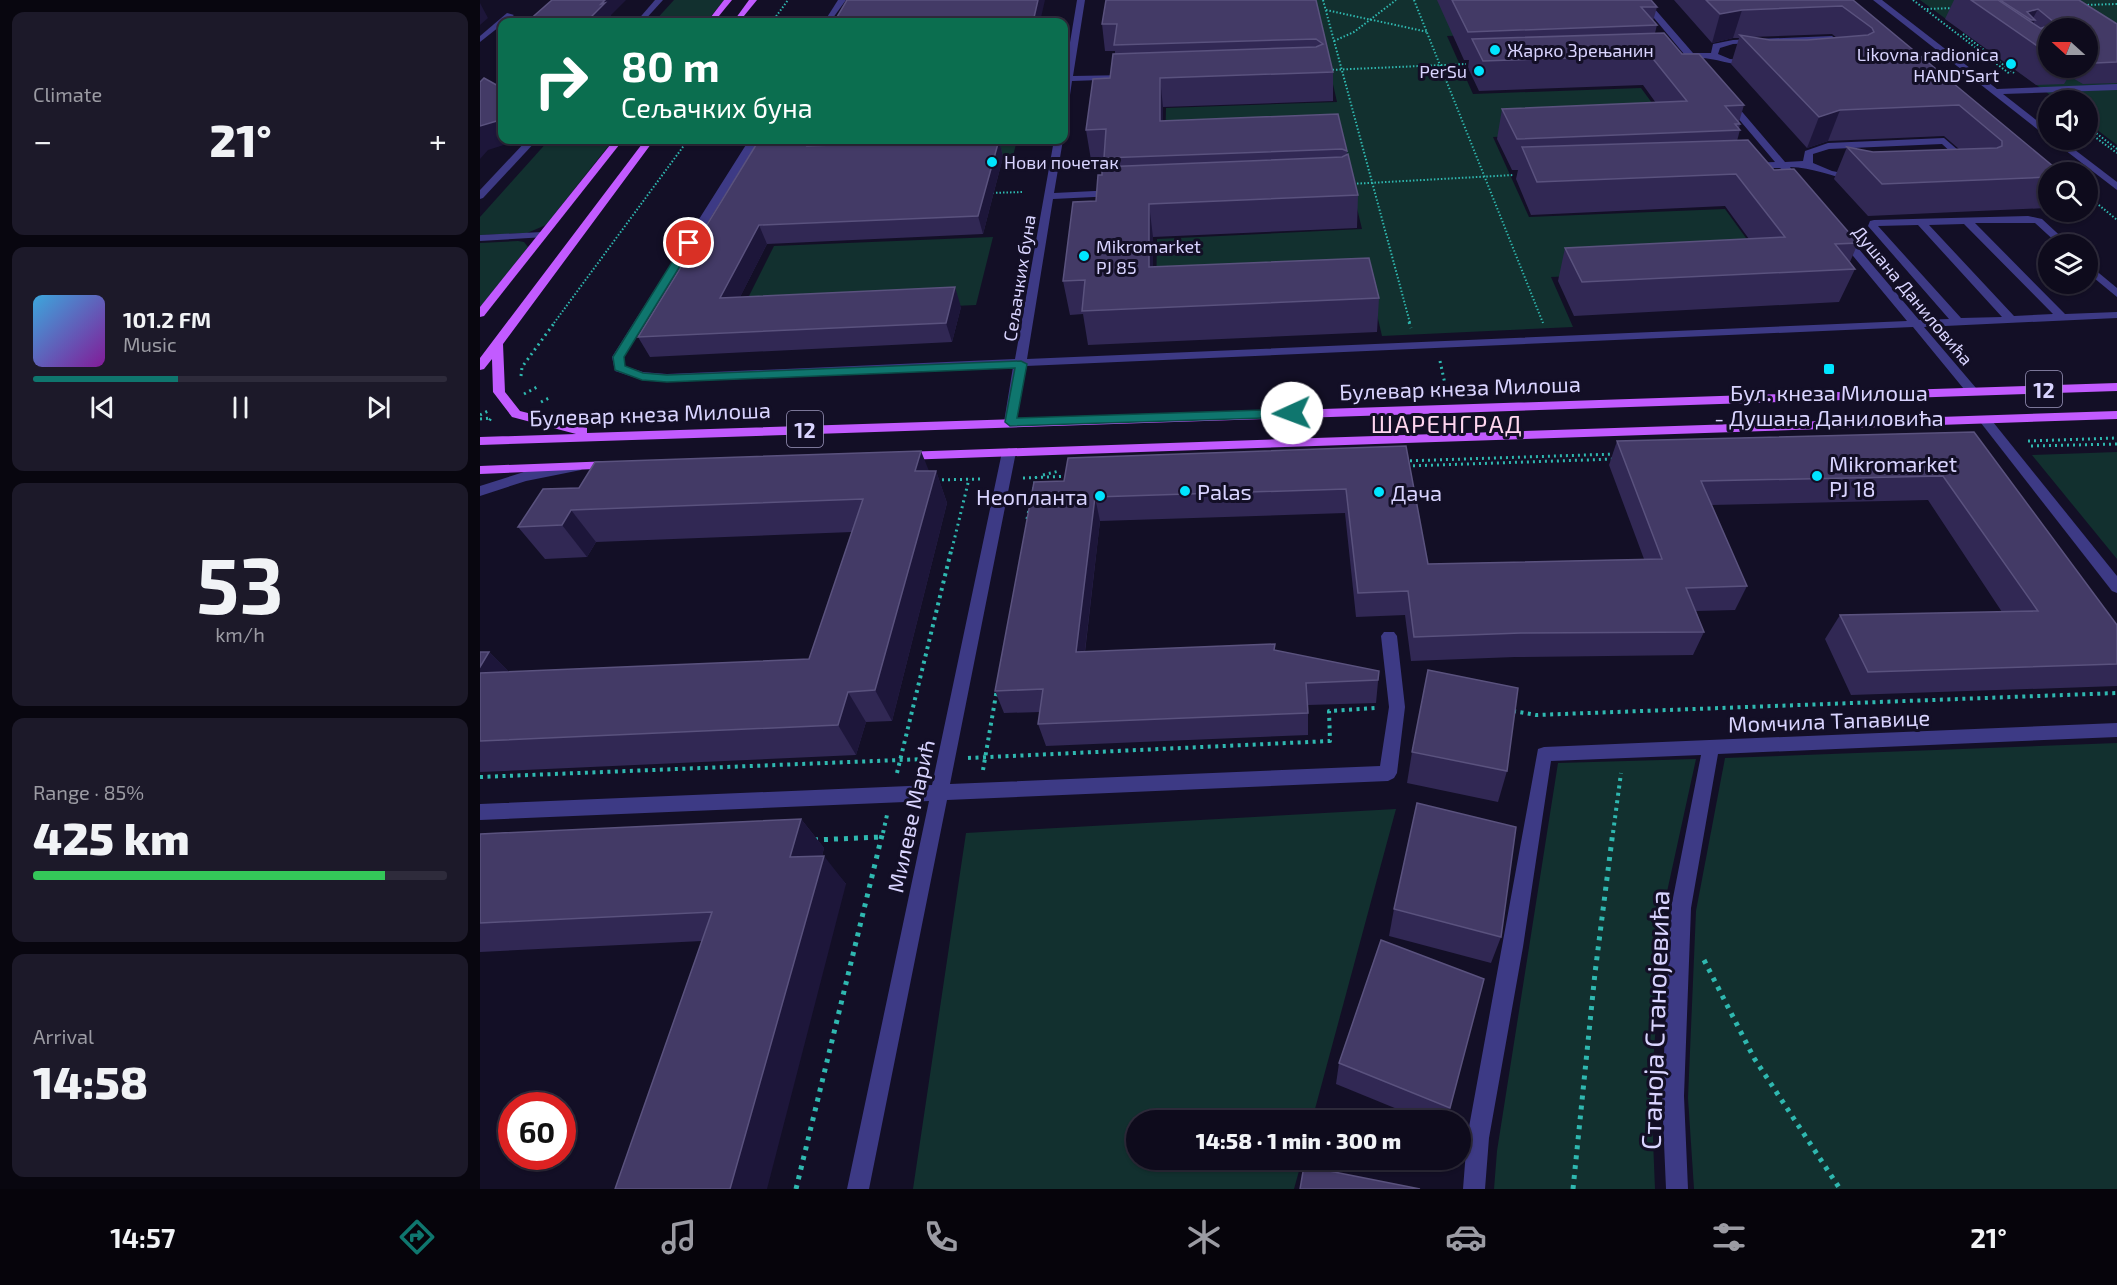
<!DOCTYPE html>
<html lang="en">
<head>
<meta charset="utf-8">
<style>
	:root { --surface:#0e0b1c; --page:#1c1929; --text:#f1f3f6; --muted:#9b9ba3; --line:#2e2b3b; --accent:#0f766e }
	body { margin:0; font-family:"Exo 2",sans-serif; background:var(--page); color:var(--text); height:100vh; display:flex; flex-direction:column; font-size:22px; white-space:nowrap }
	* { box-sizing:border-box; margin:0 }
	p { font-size:20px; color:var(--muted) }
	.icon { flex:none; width:33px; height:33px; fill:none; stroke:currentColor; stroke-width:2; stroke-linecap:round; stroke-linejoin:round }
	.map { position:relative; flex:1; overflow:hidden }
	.side { display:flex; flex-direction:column; gap:12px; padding:12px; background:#08060f; width:480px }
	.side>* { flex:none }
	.guide { position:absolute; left:18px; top:18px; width:570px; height:126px; border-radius:12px; box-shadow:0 2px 4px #0004,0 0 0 2px var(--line); background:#0b6e4f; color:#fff; overflow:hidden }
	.needle { width:39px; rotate:291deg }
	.controls { position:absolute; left:1558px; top:18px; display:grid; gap:12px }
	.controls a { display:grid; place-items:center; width:60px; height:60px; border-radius:50%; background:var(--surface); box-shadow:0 2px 4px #0004,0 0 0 2px var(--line); font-size:30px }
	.speed { position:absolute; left:18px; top:1092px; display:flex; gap:12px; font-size:30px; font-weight:700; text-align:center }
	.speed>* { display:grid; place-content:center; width:78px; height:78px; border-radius:50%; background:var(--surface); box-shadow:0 2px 4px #0004,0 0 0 2px var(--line); line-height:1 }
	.speed .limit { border:9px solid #d22; background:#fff; color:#111 }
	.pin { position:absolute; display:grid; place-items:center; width:51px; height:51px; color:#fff; margin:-26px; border:3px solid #fff; border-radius:50%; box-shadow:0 2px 6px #0007 }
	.me { position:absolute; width:66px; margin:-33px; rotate:268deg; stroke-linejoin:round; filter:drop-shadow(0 0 4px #0008) }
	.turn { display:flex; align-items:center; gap:21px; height:126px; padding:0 24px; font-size:27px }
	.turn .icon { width:78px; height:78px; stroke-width:2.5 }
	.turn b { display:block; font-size:42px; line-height:51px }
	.big { font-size:45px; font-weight:800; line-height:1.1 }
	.side .tile { flex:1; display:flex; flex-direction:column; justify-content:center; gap:9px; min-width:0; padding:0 21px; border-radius:12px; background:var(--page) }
	.side .dial { align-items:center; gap:0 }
	.dial b { font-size:78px; line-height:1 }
	.song { display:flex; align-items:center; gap:18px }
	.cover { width:72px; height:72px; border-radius:9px; background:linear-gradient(135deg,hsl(200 70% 55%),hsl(290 70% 35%)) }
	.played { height:6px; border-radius:3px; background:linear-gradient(90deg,var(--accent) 35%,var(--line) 35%) }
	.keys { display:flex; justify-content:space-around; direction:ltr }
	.heat { display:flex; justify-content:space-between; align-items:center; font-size:33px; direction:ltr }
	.charge { height:9px; border-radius:4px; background:linear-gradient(90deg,#34c759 85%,var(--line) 0) }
	.trip { position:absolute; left:646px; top:1110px; width:345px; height:60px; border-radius:30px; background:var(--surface); box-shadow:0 2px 4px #0004,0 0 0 2px var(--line); font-weight:800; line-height:60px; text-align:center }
	.menu { display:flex; height:96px; justify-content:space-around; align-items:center; background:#06040b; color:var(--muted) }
	.menu .icon { width:42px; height:42px }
	.menu .on { color:var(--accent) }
	.menu b { font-size:27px; color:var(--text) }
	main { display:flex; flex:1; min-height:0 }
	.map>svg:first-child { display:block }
</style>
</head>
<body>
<main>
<section class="side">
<div class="tile"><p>Climate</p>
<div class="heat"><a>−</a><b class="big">21°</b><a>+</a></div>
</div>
<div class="tile">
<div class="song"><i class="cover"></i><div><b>101.2 FM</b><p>Music</p></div></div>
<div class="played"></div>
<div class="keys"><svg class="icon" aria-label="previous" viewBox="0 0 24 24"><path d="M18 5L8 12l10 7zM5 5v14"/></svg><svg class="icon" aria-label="pause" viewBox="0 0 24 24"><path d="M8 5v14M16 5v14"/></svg><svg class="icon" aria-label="next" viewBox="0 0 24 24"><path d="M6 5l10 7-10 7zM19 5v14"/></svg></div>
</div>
<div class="tile dial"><b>53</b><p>km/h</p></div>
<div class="tile"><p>Range · 85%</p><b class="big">425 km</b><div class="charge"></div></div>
<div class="tile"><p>Arrival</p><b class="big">14:58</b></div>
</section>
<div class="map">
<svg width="1637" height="1189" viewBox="0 0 1637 1189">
	<rect width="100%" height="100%" fill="#130f26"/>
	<g fill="#12302f" fill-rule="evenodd">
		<path d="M194 0H244L226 22H174Z"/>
		<path d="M834 0H1093L1115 31 967 36 993 94 1161 88 1192 130 1013 137 1049 217 1245 209 1287 267 1071 277 1093 327 902 336 891 289 676 298 677 239 882 229 861 142 685 149 686 108 857 102Z"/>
		<path d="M1440 0H1637V145L1608 123V100H1577ZM1569 28H1608V68H1569Z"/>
		<path d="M69 140H133L66 225 47 233 0 235V217Z"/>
		<path d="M350 140H537L533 156 338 163Z"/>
		<path d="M513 237 496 305 259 316 294 246Z"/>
		<path d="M38 241 44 242 48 247 0 307V243Z"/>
		<path d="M1637 452V559L1552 455Z"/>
		<path d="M1637 743V1189H1214L1208 1098 1216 911 1245 758Z"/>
		<path d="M1216 759 1185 901 1171 1091 1175 1189H1014L1017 1151 1078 763Z"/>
		<path d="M916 809 832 1120H657V1160H822L814 1189H433L486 833Z"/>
	</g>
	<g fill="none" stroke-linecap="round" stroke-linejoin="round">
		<g stroke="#2fb8b0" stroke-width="2" stroke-dasharray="1.5 2" stroke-linecap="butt">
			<path d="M843 0 930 323"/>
			<path d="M934 0 1063 323"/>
			<path d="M1433 0 1530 74"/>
			<path d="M1604 5 1637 4"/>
			<path d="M1447 9 1473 8"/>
			<path d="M846 10 948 32"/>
			<path d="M292 22 308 0"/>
			<path d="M1483 34 1534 73"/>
			<path d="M854 41 874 32 916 0"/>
			<path d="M849 70 986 64"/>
			<path d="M1608 127 1637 149"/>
			<path d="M1608 132 1637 153"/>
			<path d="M870 184 1034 175"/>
			<path d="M509 193 543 192"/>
			<path d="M1608 196 1637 220"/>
			<path d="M74 323 208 140"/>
		</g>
		<g stroke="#2fb8b0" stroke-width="3" stroke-dasharray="2 4" stroke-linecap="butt">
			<path d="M929 322 931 328"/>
			<path d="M960 361 965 384"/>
			<path d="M41 376 42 367 75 322"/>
			<path d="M44 394 57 387"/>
			<path d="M61 402 69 398"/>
			<path d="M0 415 10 410"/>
			<path d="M0 419 11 418 8 423"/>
			<path d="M1548 441 1637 438"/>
			<path d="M1551 446 1637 444"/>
			<path d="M924 461 1136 454"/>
			<path d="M927 466 1135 459"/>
			<path d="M563 475 579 471"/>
			<path d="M543 478 590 476"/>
			<path d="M456 480 503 479"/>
			<path d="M547 519 556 477"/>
			<path d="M472 549 489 479"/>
		</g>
		<g stroke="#2fb8b0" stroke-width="4" stroke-dasharray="3 4.5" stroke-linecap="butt">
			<path d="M1033 711 1056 715 1637 693"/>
			<path d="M488 758 850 741 849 711 896 708"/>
			<path d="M503 770 517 689"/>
			<path d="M417 773 472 547"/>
			<path d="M0 777 444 759"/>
			<path d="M403 833 407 815"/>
			<path d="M1133 833 1141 773"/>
		</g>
		<g stroke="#2fb8b0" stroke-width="5" stroke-dasharray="4 6" stroke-linecap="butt">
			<path d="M334 840 402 837"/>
			<path d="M1224 960 1274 1058 1360 1189"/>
			<path d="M316 1189 403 831"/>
			<path d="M1093 1189 1115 973 1133 831"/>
		</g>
		<g fill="#3d3a85" fill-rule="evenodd">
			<path d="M175 0H183L163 22H156Z"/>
			<path d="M358 0H366L350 22H344Z"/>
			<path d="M597 0H605L593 76 648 75 652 77 648 79 592 81 588 109 584 112V79Z"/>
			<path d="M1159 0H1167L1213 53H1231L1233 44 1253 40 1352 36 1363 45 1356 47 1350 40 1253 44 1240 48 1238 54 1250 59 1273 61V65C1253 67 1236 57 1217 58L1218 60 1214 62 1208 58H1199V54H1204Z"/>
			<path d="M1393 0H1402L1517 89 1637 84V90L1523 94 1569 130V137L1566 136Z"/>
			<path d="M27 13 34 15 0 42V36Z"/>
			<path d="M1246 100H1252L1305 162 1323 161 1325 151 1348 143 1464 138 1493 163 1485 165 1462 144 1349 149 1333 154V163L1352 171 1378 176V180L1375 181C1353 177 1332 167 1310 167L1312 170 1307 173 1300 168H1266V164L1269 163 1295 162 1246 104Z"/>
			<path d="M47 140H57L3 198 0 199V190Z"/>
			<path d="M269 140H279L144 357 145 366 163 372 187 374 535 359 574 140H583L574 193 635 190 640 193 635 196 573 199 547 359 1427 321 1359 239V235H1367L1439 320 1469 319 1388 226 1390 221 1394 220 1548 216 1562 219 1589 244H1578L1555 223H1495L1585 314 1637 312V318L1444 327 1496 388 1498 391 1496 394H1488L1433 327 546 366 536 422 530 426 524 422 533 367 187 382 162 380 135 371 132 357ZM1484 224 1573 314 1534 316 1449 225ZM1438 225 1522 317 1481 318 1398 226Z"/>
			<path d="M1572 140H1582L1637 182V190Z"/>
			<path d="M62 232 67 235 66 237 0 241V235Z"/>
			<path d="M1608 264 1637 288V297L1608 273Z"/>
			<path d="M1505 416 1509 417 1637 576V593L1632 591 1501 423 1499 420 1501 417Z"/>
			<path d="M529 448 536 452 470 784 900 766 909 707 901 636 904 632H914L917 636 925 707 917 773 914 778 908 781 467 800 389 1189H367L449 801 0 820V804L452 785 522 452Z"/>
			<path d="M96 463 103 467 101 470 46 481 0 496V486L44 472Z"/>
			<path d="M1637 723V737L1238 754 1211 908 1204 1096 1208 1189H1186L1182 1096 1191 908 1221 755 1071 761 1043 947 1009 1138 1005 1189H983L987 1138 1058 749 1064 747Z"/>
		</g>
		<g fill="#c25bff" fill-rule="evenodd">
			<path d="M244 0H252L234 22H227Z"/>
			<path d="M269 0H277L259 22H253Z"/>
			<path d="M134 140H143L4 316 0 317V307Z"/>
			<path d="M165 140H174L23 344 25 392 40 411 107 428V433L1637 383V391L0 445V437L96 434 32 417 13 392 12 359 4 369 0 370V358Z"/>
			<path d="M1637 411V419L423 460 416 456 423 452Z"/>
			<path d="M132 461 137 462 139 465 137 468 0 474V466Z"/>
		</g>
	</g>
	<g fill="#312854" fill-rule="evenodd">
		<path d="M836 0 853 72V101L683 107V121L858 114 867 151V155L878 195 877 228 673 237V267L899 298 897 332 608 345 603 314 590 315 583 281 616 201 622 175 625 167 624 159 611 160 606 130 630 78 635 54V51H625L622 24Z"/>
		<path d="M957 0H1171L1177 7 1173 21 1177 25 1175 33 1264 105 1259 122 1260 124 1259 129 1260 130 1257 141 1294 170 1378 243 1370 262 1375 269 1359 302 1094 316 1078 281 1085 248 1269 239 1245 206 1051 215 1036 179 1038 170H1032L1017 139 1022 109 1176 103 1163 85 999 91 988 68 989 60H984Z"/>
		<path d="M1194 0H1373L1569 172V203L1566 208 1388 216 1354 179 1367 147 1393 152 1479 149 1464 136 1348 141 1327 148 1251 64 1259 38H1253L1232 43ZM1352 34 1357 38 1327 40H1290L1271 37Z"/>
		<path d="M1474 0H1599L1637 24V83L1603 84 1589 76 1584 84 1556 85 1465 19ZM1569 28H1608V68H1569Z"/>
		<path d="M519 140 523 157 503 234 287 244 260 297 481 307 472 342 170 357 158 337 343 145Z"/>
		<path d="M1494 432 1637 625V686L1371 695 1345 639 1360 615 1522 612 1448 500 1231 505 1267 586 1255 610 1216 611 1224 632 1213 655 1035 657 931 661 925 615 876 617 865 513 620 521 605 652 795 651 899 671 896 703 828 705V735L566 746 558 724 560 712 524 713 515 691 584 481 926 446 948 564 1164 559 1129 465 1137 441Z"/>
		<path d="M456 471 467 503 412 721 386 722 376 755 0 772V652H9L29 672 329 659 372 532 116 542 107 557 65 559 38 527 63 489Z"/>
		<path d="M932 752 1027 771 1018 802 927 783Z"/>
		<path d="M321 819 344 848 342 856 366 884 222 941 0 952V834Z"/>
		<path d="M914 909 1021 937 1011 963 909 936Z"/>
		<path d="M859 1063 970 1108 965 1120H944L856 1084Z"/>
	</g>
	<g fill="#1d163a">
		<path d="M125 0H146L131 15 132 18 128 22H106Z"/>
		<path d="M558 0H565L560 22H553Z"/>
		<path d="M0 3 8 18 0 25Z"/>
		<path d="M1558 9 1552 20H1555L1546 38 1543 36 1551 20 1547 12Z"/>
		<path d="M1262 10 1253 38 1232 43 1240 14Z"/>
		<path d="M680 78 683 107V151L680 121Z"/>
		<path d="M1360 110 1348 141 1327 148 1339 117Z"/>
		<path d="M22 118V140H36L33 142 8 150 0 159V126Z"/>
		<path d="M330 140H346L334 164 327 146Z"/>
		<path d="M519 140 523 157 503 234 498 216Z"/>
		<path d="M669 204 673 237V300L669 267Z"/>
		<path d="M279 225 287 244 250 317 240 298Z"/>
		<path d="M475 287 481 307 472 342 466 323Z"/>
		<path d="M441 451 453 481 456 471 467 503 412 721 395 690 435 471Z"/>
		<path d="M615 497 620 521 602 675 596 652Z"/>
		<path d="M91 510 116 542 107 557 82 525Z"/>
		<path d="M9 652 40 683 0 676V667Z"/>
		<path d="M368 692 386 722 376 755 358 725Z"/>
		<path d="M321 819 344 848 334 886 310 857Z"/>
		<path d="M344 856 366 884 287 1189H250Z"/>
	</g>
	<g fill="#433a66" stroke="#5a527e" stroke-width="1.5">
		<path d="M72 0H125L121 4 125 3 106 22H47Z"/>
		<path d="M367 0H558L553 22H354Z"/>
		<path d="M626 0H836L853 72 680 78V121L858 114 867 151 862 149 624 158 626 129 606 130 613 79 630 78 633 54 836 47 843 44 836 39 634 45 637 24H622Z"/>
		<path d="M972 0H1171L1177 7H1161L1177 25 988 32Z"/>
		<path d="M1226 0H1373L1580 172H1569V177L1402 184 1367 147 1393 152 1517 148 1522 146V141L1479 105 1360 110 1339 117 1260 35 1290 40H1327L1388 35 1394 32 1392 28 1362 6 1262 10 1240 14Z"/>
		<path d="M1491 0H1518L1569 34V54Z"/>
		<path d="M1520 0H1599L1637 24V62L1615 63 1608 59V28H1569V32L1562 28 1575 23 1558 9 1547 12 1555 20H1551Z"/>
		<path d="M1184 33 1202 54H1219L1264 105 1245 106 1260 124H1255L1260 130 1037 139 1022 109 1207 101 1170 55 1003 61 992 39Z"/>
		<path d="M4 78 22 88V118L20 120 0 126V82Z"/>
		<path d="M279 140H330L327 146 495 140H519L498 216 279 225 240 298 475 287 466 323 158 337Z"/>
		<path d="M1268 140 1294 170 1314 169 1378 243 1355 244 1375 269 1102 282 1085 248 1305 237 1256 174 1057 182 1042 147Z"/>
		<path d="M868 154 878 195 669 204V267L889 258 899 298 602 311 605 280 583 281 593 202 616 201 618 175H622V167L862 157Z"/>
		<path d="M1494 432 1637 625V664L1388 672 1360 615 1558 611 1463 476 1221 481 1267 586 1206 588 1224 632 1041 633 934 637 928 591 878 593 866 489 615 497 596 652 795 644 794 650 899 671 898 680 826 683 828 713 558 724 563 689 515 691 554 482 584 481 588 458 926 446 948 564 1182 559 1137 441Z"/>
		<path d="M441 451 435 471H456L395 690 368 692 358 725 0 741V673L329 659 383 499 91 510 82 525 38 527 63 489 99 488 115 462Z"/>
		<path d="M0 652H9L0 667Z"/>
		<path d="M948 670 1038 688 1027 771 932 752Z"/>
		<path d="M937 803 1036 827 1021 937 914 909Z"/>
		<path d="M321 819 310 857 344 856 250 1189H135L232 912 0 923V834Z"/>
		<path d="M901 940 1004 979 970 1108 859 1063Z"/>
		<path d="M824 1166 940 1189H820Z"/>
	</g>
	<path fill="#0f766e" stroke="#0a4d48" stroke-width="1.5" d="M209 240 214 243 144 357 145 366 163 373 187 375 541 361 547 364 537 418 812 409 818 413 812 417 530 426 525 422 535 368 187 382 162 380 135 370 133 357 204 243Z"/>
	<g fill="#00e5ff" stroke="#130f26" stroke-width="2">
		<circle cx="1015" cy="50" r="6"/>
		<circle cx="1531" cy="64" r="6"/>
		<circle cx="999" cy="71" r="6"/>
		<circle cx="512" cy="162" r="6"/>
		<circle cx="604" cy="256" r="6"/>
		<rect x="1343" y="363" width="12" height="12" rx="3"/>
		<circle cx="1337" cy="476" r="6"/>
		<circle cx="705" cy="491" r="6"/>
		<circle cx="899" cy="492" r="6"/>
		<circle cx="620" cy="496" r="6"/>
	</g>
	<g text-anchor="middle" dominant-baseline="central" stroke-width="6" stroke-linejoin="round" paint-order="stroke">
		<g font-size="18" fill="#d9d4ff" stroke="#130f26" text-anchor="start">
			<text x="1027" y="50">Жарко Зрењанин</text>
			<text x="1519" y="54" text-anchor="end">Likovna radionica<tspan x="1519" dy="21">HAND'Sart</tspan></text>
			<text x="987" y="71" text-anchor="end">PerSu</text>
			<text x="524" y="162">Нови почетак</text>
			<text x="616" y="246">Mikromarket<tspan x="616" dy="21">PJ 85</tspan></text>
		</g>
		<g font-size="18" fill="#d9d4ff" stroke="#130f26">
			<text transform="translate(539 278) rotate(-81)">Сељачких буна</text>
			<text transform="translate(1433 295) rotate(50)">Душана Даниловића</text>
		</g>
		<g fill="#130f26" stroke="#9e99be" stroke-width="1.5">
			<rect x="1546" y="371" width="36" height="36" rx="4.5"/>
			<rect x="307" y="411" width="36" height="36" rx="4.5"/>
		</g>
		<g font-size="21" font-weight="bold" fill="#d9d4ff">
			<text x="1564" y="389">12</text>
			<text x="325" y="429">12</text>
		</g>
		<g font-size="22" fill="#d9d4ff" stroke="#130f26">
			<text transform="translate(980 387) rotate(-2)">Булевар кнеза Милоша</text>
			<text transform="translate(170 413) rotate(-2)">Булевар кнеза Милоша</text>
			<text transform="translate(1349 720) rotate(-2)">Момчила Тапавице</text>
			<text transform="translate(430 816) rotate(-78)">Милеве Марић</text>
		</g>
		<g font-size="22" fill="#d9d4ff" stroke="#130f26" text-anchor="start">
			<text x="1349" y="392" text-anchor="middle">Бул. кнеза Милоша<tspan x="1349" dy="25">- Душана Даниловића</tspan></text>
			<text x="1349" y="463">Mikromarket<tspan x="1349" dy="25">PJ 18</tspan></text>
			<text x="717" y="491">Palas</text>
			<text x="911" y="492">Дача</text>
			<text x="608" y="496" text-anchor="end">Неопланта</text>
		</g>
		<g font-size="24" letter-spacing="1.5" fill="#ffd6f0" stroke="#130f26">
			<text x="967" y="423">ШАРЕНГРАД</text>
		</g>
		<g font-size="27" fill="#d9d4ff" stroke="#130f26">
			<text transform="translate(1174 1020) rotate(-88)">Станоја Станојевића</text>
		</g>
	</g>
</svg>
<div class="controls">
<a><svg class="needle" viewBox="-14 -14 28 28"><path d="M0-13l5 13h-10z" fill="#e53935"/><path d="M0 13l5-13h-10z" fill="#9b9ba3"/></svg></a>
<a><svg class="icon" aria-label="sound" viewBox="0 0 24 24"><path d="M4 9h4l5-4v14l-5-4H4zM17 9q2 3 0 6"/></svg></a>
<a><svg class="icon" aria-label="search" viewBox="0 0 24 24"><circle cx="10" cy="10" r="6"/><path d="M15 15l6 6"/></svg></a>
<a><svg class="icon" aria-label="layers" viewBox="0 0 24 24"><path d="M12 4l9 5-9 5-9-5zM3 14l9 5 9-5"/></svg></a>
</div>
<div class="speed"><div class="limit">60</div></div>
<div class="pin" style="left:209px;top:243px;background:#d93025"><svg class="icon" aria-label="arrive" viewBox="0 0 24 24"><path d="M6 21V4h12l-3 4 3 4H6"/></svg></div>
<svg class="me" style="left:812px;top:413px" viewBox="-20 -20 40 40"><circle r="19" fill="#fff"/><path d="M0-13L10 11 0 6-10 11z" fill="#0f766e"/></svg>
<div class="trip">14:58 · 1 min · 300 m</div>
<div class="guide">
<div class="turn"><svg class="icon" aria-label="right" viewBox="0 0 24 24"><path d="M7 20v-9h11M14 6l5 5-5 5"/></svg><div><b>80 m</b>Сељачких буна</div></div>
</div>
</div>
</main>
<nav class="menu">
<b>14:57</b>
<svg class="icon on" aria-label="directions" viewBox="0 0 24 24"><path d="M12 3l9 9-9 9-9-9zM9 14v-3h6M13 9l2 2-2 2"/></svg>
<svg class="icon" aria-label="music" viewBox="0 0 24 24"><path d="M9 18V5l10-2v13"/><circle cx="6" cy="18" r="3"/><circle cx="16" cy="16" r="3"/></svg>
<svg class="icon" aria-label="phone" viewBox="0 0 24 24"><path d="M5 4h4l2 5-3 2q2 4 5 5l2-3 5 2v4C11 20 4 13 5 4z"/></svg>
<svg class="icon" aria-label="climate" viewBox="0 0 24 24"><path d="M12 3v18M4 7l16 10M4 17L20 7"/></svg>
<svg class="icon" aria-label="car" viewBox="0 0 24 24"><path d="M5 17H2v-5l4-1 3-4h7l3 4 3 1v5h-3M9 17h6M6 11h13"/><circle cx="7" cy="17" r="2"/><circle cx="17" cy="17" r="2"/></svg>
<svg class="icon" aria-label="filters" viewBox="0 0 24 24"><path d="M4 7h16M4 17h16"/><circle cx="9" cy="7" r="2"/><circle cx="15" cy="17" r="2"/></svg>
<b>21°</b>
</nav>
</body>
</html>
